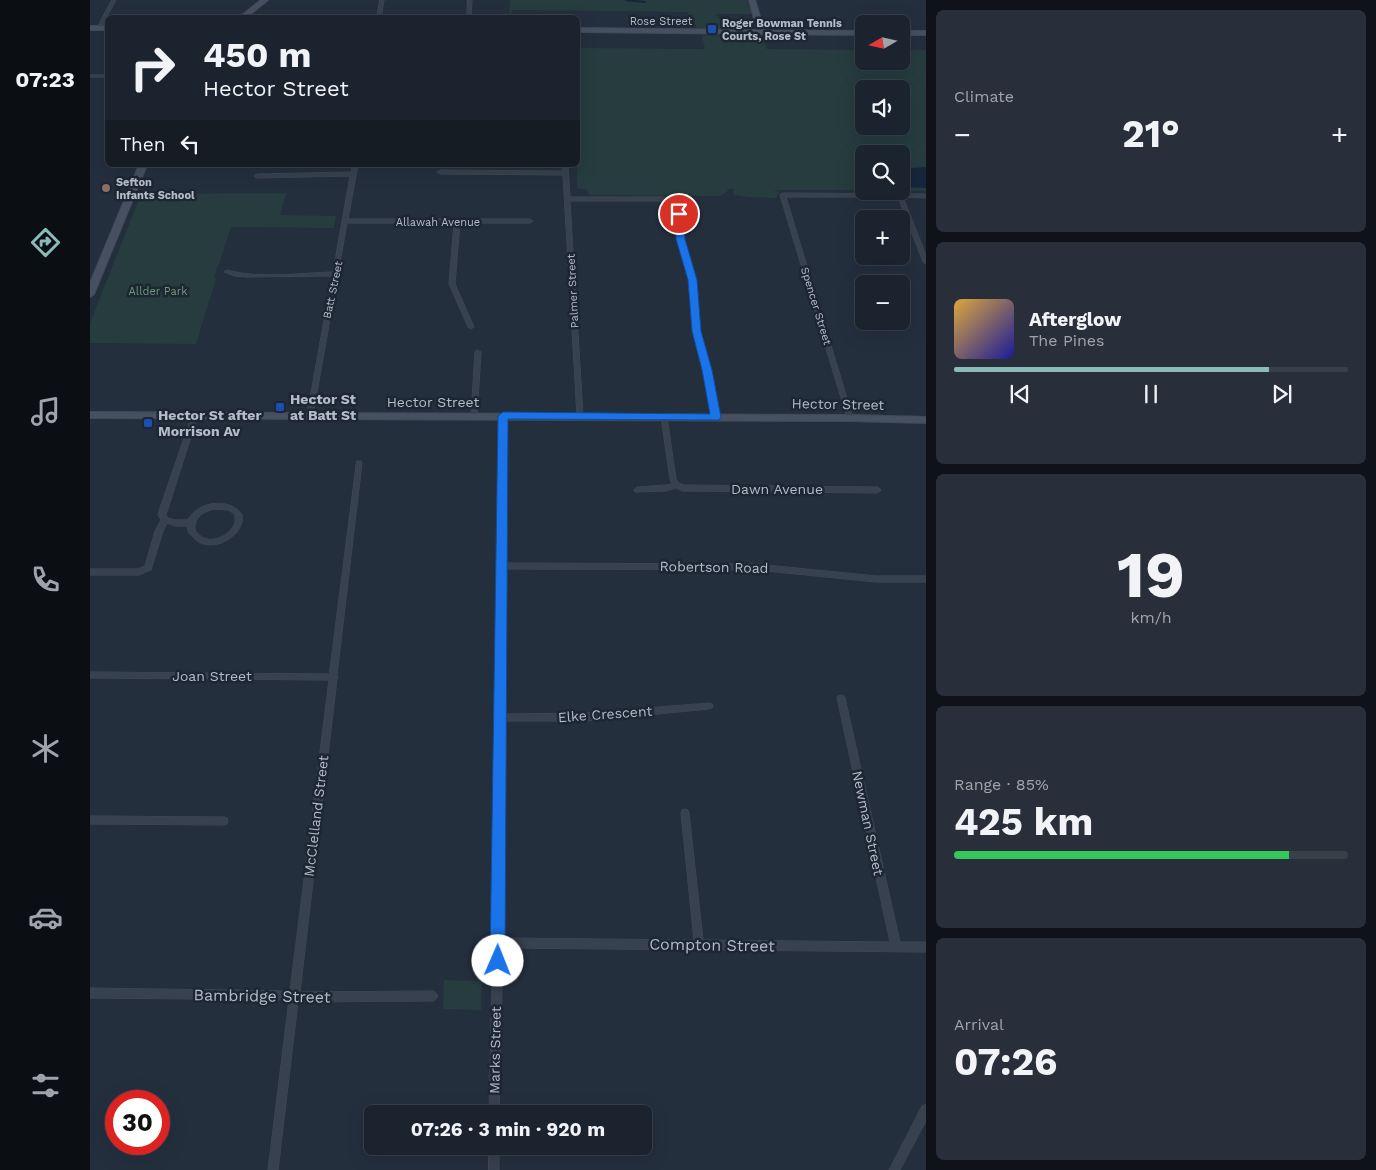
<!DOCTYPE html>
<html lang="en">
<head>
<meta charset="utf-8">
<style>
	:root { --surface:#1b232e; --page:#282f3a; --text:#f1f3f6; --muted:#a0a4aa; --line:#39404a; --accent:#8bbbb9 }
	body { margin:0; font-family:"Work Sans",sans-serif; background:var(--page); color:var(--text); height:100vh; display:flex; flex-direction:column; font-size:19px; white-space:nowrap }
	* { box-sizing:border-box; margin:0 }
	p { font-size:16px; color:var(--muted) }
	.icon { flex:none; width:28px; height:28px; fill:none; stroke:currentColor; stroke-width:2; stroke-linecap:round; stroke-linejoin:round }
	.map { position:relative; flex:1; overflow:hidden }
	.sheet { display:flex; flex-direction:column; gap:10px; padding:10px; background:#0f1319; width:450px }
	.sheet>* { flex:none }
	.hud { position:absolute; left:15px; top:15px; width:475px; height:152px; border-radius:8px; box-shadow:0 5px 20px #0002,0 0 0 1px var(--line); background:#1b232e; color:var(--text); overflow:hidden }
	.needle { width:32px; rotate:261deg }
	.controls { position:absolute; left:765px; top:15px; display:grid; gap:10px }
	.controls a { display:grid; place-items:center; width:55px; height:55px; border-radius:8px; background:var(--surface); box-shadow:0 5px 20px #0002,0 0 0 1px var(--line); font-size:25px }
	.speed { position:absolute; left:15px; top:1090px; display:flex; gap:10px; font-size:25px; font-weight:700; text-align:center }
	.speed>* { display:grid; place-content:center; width:65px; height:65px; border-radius:50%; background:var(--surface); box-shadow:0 5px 20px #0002,0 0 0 1px var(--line); line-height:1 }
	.speed .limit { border:8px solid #d22; background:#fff; color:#111 }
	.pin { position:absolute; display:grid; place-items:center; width:42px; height:42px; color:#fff; margin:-21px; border:2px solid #fff; border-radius:50%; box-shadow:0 1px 5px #0007 }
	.me { position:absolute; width:55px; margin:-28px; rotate:1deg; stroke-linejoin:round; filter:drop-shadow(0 0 4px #0008) }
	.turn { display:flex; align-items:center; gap:18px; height:105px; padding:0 15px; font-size:22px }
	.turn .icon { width:65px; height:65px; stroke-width:2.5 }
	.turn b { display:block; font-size:35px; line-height:42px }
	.then { display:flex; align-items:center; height:48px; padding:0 15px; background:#0003; gap:10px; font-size:19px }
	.big { font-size:38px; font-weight:700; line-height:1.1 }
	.sheet .widget { flex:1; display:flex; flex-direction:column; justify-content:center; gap:8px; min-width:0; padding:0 18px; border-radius:8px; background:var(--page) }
	.sheet .dial { align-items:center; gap:0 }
	.dial b { font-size:65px; line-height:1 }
	.song { display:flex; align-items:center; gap:15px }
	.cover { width:60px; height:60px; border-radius:8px; background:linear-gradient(135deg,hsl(40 70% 55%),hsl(240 70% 35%)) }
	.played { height:5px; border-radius:2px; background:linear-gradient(90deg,var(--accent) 80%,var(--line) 80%) }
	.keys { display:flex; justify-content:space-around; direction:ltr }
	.heat { display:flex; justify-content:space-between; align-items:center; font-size:28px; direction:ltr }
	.charge { height:8px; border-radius:4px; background:linear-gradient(90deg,#34c759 85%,var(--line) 0) }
	.trip { position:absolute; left:274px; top:1105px; width:288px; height:50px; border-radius:8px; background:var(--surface); box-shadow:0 5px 20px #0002,0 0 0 1px var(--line); font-weight:700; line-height:50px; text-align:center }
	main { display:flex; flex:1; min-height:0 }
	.tab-bar { display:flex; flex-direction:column; width:90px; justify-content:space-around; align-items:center; background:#0b0e12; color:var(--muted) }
	.tab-bar .icon { width:35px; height:35px }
	.tab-bar .current { color:var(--accent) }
	.tab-bar b { font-size:22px; color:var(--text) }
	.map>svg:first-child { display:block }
</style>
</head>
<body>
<main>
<nav class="tab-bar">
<b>07:23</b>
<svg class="icon current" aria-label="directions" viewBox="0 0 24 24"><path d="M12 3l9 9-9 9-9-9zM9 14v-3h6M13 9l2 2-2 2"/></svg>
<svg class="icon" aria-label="music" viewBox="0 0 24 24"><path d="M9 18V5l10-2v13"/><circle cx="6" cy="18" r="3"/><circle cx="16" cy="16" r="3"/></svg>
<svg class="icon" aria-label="phone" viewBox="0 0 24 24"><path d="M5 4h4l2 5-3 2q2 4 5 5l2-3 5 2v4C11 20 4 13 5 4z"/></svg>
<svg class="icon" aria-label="climate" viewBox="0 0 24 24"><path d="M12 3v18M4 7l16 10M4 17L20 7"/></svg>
<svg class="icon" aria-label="car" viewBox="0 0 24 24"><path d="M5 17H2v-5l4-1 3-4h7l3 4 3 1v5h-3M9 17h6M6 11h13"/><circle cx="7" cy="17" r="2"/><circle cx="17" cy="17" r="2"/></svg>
<svg class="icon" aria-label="filters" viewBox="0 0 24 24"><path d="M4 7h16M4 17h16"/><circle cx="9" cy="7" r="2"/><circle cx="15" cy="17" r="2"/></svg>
</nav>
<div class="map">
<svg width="836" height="1170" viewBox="0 0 836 1170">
	<rect width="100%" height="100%" fill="#242f3e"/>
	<g fill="#263c3f" fill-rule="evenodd">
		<path d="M420 0H657L662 14H626L629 19H663L664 26 662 28H607L597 12 422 10 421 17H419Z"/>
		<path d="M653 35H672L677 49 774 50V61H811V50H836V191H811V154H774V190H683L689 192 686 198 659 197 644 195V189H638L637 192 630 196 499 195 497 190 487 188 488 48 615 49 612 36ZM774 89H811V126H774Z"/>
		<path d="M196 193 190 215 246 216 244 228 141 227 129 264 127 266 124 278 126 279 106 344 0 343V323L51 194Z"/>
		<path d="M354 980 392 981 391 1010 353 1009Z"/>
	</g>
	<g fill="#17263c">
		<path d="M795 80 808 83 810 89H778L780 83Z"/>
		<path d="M836 167V188L811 187V172L822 168Z"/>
	</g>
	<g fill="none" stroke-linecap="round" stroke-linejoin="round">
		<path stroke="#17263c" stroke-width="2" d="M536 0 555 2"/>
		<defs>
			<g id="street">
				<path d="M22 0H26L11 28 7 29V28Z"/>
				<path d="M290 0H294L291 18H287Z"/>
				<path d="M378 0H382L381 18H377Z"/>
				<rect x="0" y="75" width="18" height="2"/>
				<path d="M262 165H268L258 219H440L443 221 440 223H370L365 284 384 327 381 329 378 327 359 284 364 223H257L223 415 220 417 217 415 242 276 157 277 145 276 134 272 137 270C169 279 210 273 243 272L260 176 167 178 164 176 167 174 261 172Z"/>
				<path d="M472 165H478L480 197H575L584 201 591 207 594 239 605 281 609 331 620 370 629 417 628 419H626L623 417 614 370 603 331 599 281 588 239 585 208 580 203 574 201H480L493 416 490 418 487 416 473 175 350 174 347 172 350 170 473 171Z"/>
				<path d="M693 193 836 194V198L813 197 836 255V264L833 262 808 197H696L763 418 762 420H758L757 418 690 195Z"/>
				<path d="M388 350 391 352 387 416 384 418 381 416 385 352Z"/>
				<path d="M103 413H105L108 415 76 515 78 518 85 520H98C108 501 138 497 152 514 152 516 153 519 152 522 148 540 119 553 105 539 100 534 97 532 97 526H85L77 523 73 531 61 570 49 575H0V569H48L55 566 65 531 71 520 68 515 70 508ZM124 509 139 510 145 515C145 517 145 521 145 523 141 534 125 543 114 538 111 537 107 533 105 530 104 517 113 512 124 509Z"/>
				<path d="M411 414H413L416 416 415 563 666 564 786 576H836V582H786L666 570 415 569 414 714 496 713 619 703 622 704 623 706 622 708 619 709 496 721H414L413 938 604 940 591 813 592 810 595 809 598 810 599 813 613 940 800 942 747 698 748 696 751 695 754 696 755 698 810 942H836V952L413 948 409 1114H399L403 943 407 566Z"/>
				<path d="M572 415H574L577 417 586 479 589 483 594 485 788 487 791 490 788 493 593 491 586 488 576 491 545 492 544 490 547 487 576 485 582 484 580 479 571 417Z"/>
				<path d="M267 461H271L272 463 247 675 248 677 247 679 210 992 343 991 346 993 348 996 346 999 343 1001 208 1002 188 1170H178L199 1000 0 998V988L200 991 239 680 0 678V672L239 674Z"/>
				<path d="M0 816 134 817 137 818 138 821 137 824 134 825 0 824Z"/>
				<path d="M836 1105V1121L810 1170H799L832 1106Z"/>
				<rect x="399" y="1146" width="10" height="24"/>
			</g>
			<g id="secondary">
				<path d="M171 0H178L156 18H148Z"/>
				<path d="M659 0H665L674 30 774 31V35L488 32V28L667 30Z"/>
				<rect x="0" y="26" width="18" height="4"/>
				<rect x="811" y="31" width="25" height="4"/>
				<path d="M49 165H57L4 294 0 297V283Z"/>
				<path d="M0 412 760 415 836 417V423L760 421 0 418Z"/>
			</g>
		</defs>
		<use href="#street" stroke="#414a57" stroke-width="1"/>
		<use href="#secondary" stroke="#414a57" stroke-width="2"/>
		<use href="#street" fill="#38414e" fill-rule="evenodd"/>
		<use href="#secondary" fill="#465061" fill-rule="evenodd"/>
	</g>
	<path fill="#1a73e8" stroke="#114b97" d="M589 212 593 214 595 239 607 280 611 331 622 370 631 417 629 420 418 419 415 961 413 966 408 968 403 966 400 961 408 416 413 412 620 414 612 370 602 331 598 280 586 239 585 214Z"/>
	<g fill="#1a4fb4" stroke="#1d2633" stroke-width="2">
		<rect x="617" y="24" width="10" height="10" rx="2.5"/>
		<rect x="185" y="402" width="10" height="10" rx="2.5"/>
		<rect x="53" y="418" width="10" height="10" rx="2.5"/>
	</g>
	<circle fill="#8d6e63" stroke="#1d2633" stroke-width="2" cx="16" cy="188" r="5"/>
	<g text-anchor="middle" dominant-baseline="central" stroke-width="5" stroke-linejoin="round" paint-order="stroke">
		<g font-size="11" fill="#b4bcc9" stroke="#1d2633">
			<text x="571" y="21">Rose Street</text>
			<text x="348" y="222">Allawah Avenue</text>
			<text transform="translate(243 290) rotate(-78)">Batt Street</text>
			<text transform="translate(483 291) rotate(-93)">Palmer Street</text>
			<text transform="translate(726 306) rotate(73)">Spencer Street</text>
		</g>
		<g font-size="11" font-weight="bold" fill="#b4bcc9" stroke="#1d2633" text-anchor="start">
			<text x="632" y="23">Roger Bowman Tennis<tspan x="632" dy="13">Courts, Rose St</tspan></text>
			<text x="26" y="182">Sefton<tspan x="26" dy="13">Infants School</tspan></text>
		</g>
		<g font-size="11" fill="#6b9a76" stroke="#1d2633">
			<text x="68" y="291">Allder Park</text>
		</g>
		<g font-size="14" font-weight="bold" fill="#b4bcc9" stroke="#1d2633" text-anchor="start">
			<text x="200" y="399">Hector St<tspan x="200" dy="16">at Batt St</tspan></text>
			<text x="68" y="415">Hector St after<tspan x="68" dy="16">Morrison Av</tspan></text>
		</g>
		<g font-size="14" fill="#b4bcc9" stroke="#1d2633">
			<text x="343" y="402">Hector Street</text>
			<text transform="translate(748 404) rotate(1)">Hector Street</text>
			<text x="687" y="489">Dawn Avenue</text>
			<text transform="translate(624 567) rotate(1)">Robertson Road</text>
			<text x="122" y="676">Joan Street</text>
			<text transform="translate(515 714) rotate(-4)">Elke Crescent</text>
			<text transform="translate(226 816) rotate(-83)">McClelland Street</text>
			<text transform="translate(778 823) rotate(78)">Newman Street</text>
			<text transform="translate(405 1050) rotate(-89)">Marks Street</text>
		</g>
		<g font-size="16" fill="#b4bcc9" stroke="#1d2633">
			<text transform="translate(622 945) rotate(1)">Compton Street</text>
			<text transform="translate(172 996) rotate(1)">Bambridge Street</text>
		</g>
	</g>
</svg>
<div class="controls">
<a><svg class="needle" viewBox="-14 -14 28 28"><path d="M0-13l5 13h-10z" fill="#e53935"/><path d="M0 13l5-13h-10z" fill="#a0a4aa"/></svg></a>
<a><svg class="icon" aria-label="sound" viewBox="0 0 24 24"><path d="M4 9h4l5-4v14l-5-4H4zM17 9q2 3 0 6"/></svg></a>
<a><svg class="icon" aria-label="search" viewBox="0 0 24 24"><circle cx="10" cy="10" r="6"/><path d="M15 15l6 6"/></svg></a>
<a>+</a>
<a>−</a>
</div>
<div class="speed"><div class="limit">30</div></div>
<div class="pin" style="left:589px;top:214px;background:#d93025"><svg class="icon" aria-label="arrive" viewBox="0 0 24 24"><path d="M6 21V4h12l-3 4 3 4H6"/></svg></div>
<svg class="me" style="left:408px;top:961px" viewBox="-20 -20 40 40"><circle r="19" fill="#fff"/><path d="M0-13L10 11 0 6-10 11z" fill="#1a73e8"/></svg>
<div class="trip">07:26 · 3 min · 920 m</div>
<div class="hud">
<div class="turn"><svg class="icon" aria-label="right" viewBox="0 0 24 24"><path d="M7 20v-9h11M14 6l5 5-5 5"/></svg><div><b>450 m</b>Hector Street</div></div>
<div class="then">Then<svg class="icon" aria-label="left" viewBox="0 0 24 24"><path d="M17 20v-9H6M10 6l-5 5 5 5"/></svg></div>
</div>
</div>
<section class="sheet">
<div class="widget"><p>Climate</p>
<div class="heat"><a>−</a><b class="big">21°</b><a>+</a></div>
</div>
<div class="widget">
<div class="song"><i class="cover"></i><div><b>Afterglow</b><p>The Pines</p></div></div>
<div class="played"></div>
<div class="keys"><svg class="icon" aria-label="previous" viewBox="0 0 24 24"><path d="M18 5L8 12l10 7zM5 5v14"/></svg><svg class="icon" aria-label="pause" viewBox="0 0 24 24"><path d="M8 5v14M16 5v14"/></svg><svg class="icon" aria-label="next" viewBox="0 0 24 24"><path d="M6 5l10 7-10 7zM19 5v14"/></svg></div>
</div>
<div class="widget dial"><b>19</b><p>km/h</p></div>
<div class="widget"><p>Range · 85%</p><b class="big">425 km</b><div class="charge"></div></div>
<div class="widget"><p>Arrival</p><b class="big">07:26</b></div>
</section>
</main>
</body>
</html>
